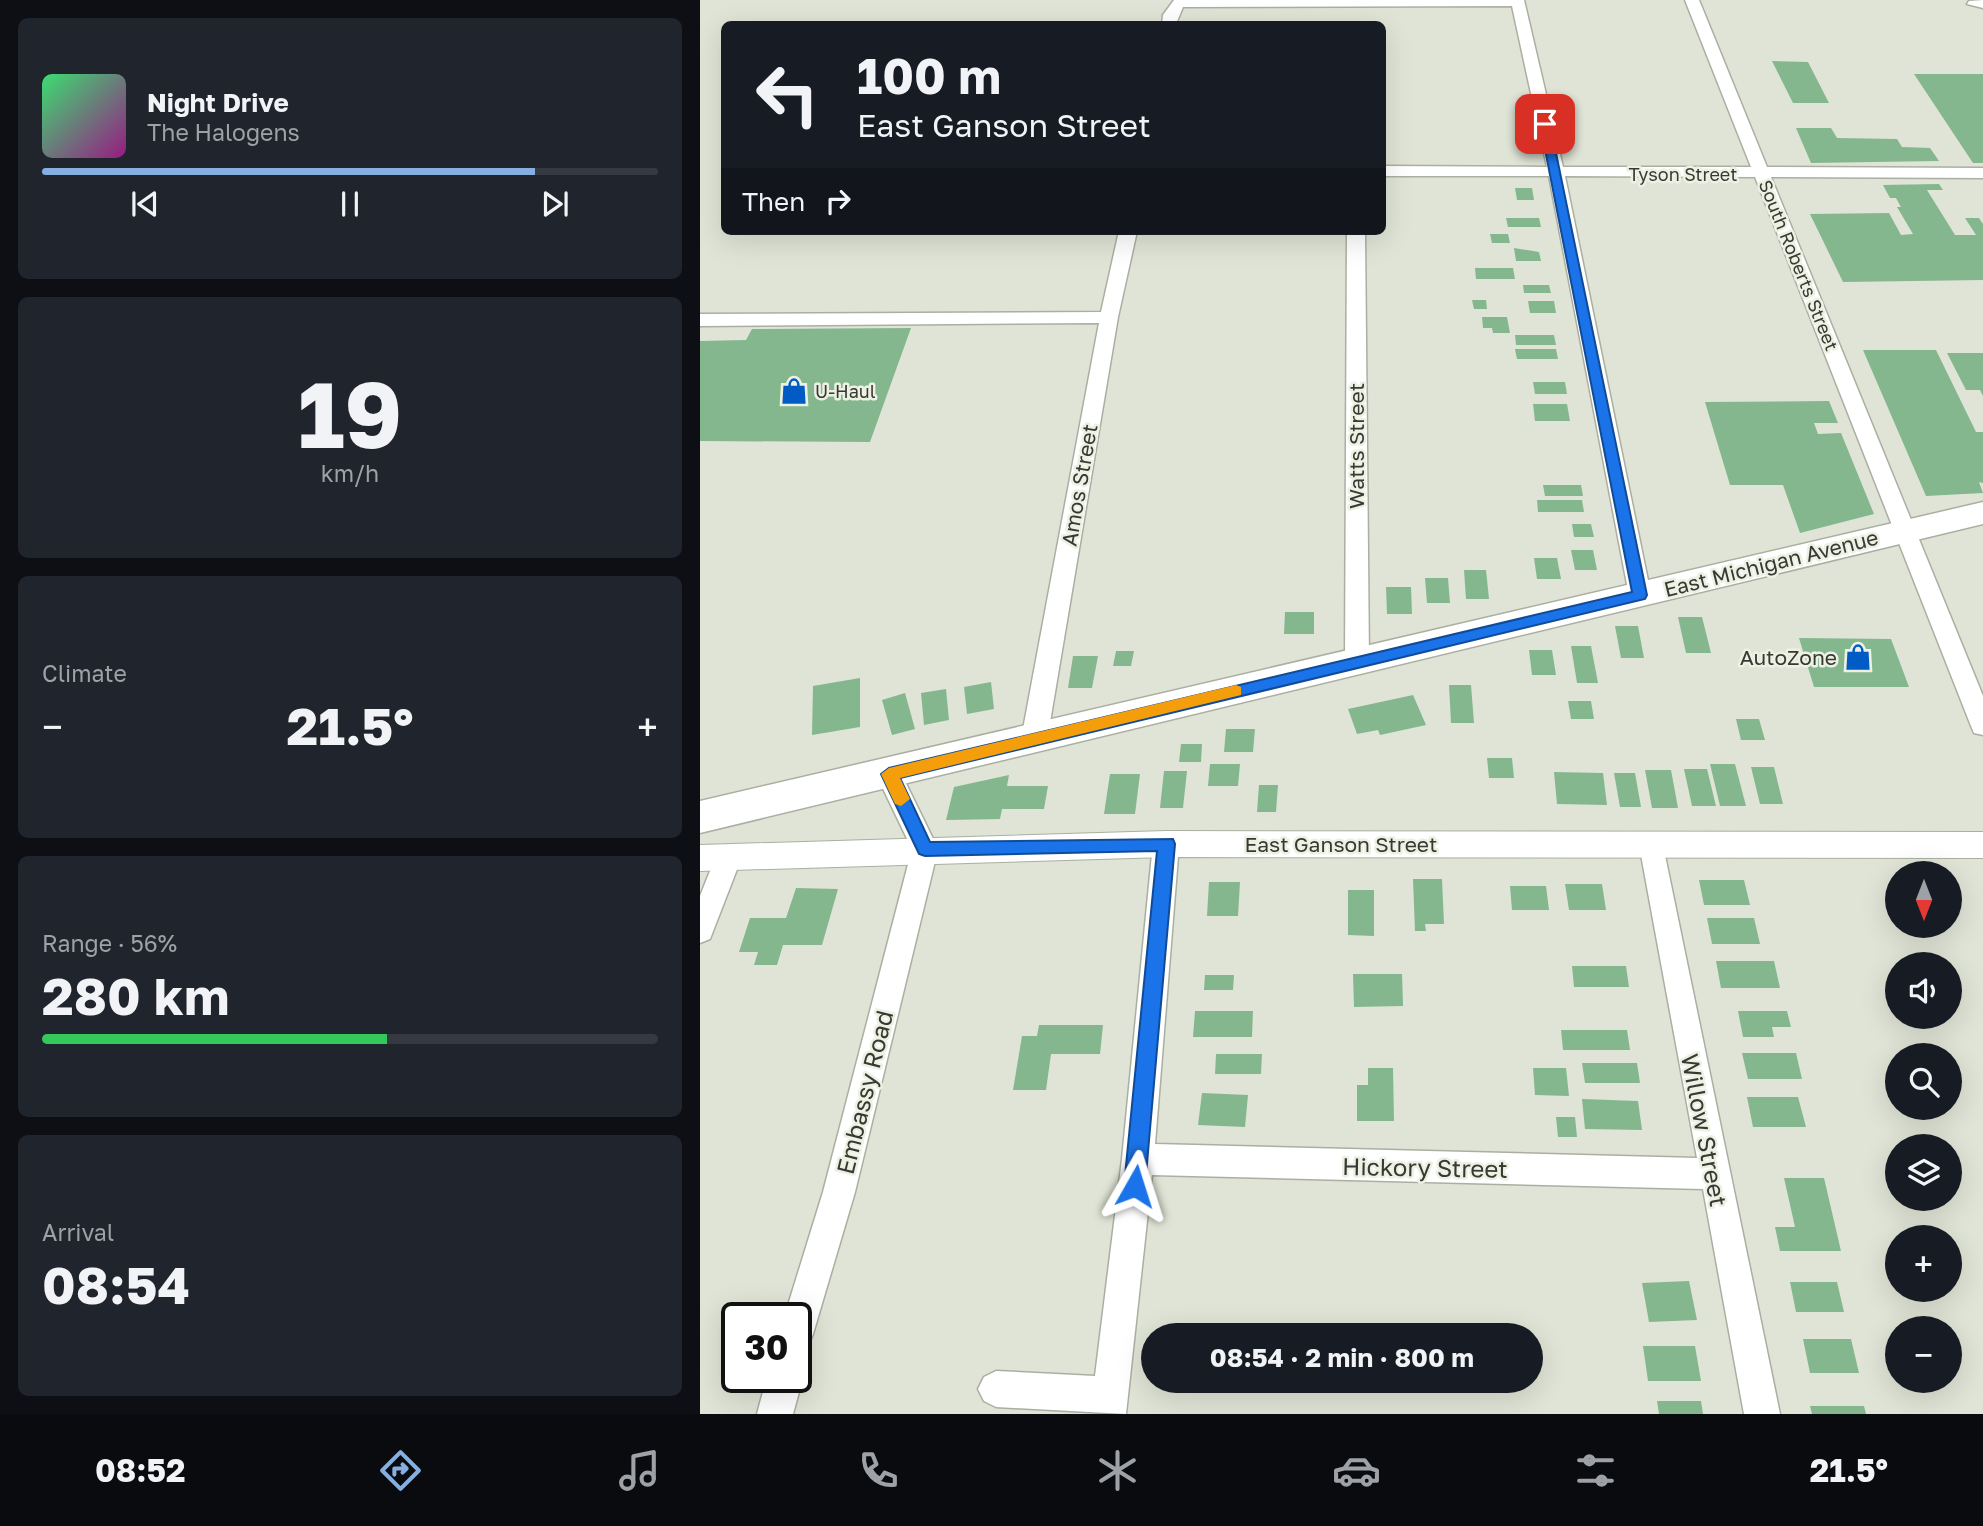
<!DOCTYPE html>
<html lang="en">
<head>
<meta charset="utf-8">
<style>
	:root { --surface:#171b24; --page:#20242c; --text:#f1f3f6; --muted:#9ea1a6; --line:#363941; --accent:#85afe0 }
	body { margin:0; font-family:"Golos Text",sans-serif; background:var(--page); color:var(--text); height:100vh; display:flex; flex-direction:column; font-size:26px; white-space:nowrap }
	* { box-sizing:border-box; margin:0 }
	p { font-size:23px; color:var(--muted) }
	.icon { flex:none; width:38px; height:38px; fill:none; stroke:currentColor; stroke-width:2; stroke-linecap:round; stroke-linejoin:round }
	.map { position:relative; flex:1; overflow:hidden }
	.drawer { display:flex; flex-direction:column; gap:18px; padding:18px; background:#0d0f14; width:700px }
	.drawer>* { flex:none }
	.guide { position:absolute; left:21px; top:21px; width:665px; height:214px; border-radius:10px; box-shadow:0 7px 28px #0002; background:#171b24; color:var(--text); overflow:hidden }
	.needle { width:46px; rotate:180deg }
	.fabs { position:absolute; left:1185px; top:861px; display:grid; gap:14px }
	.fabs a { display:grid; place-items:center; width:77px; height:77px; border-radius:50%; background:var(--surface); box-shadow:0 7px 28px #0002; font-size:35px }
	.speed { position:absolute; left:21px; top:1302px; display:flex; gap:14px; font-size:35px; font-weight:700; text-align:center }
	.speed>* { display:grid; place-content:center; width:91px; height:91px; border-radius:50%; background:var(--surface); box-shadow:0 7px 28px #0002; line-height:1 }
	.speed .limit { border:4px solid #111; border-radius:10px; background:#fff; color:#111 }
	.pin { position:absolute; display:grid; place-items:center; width:60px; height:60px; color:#fff; margin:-30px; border-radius:14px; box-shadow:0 4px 10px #0006 }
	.me { position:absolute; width:77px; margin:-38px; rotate:6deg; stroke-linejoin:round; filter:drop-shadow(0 0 5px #0008) }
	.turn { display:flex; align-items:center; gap:24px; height:147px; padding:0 21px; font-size:32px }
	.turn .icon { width:91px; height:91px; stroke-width:2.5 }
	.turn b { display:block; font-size:49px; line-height:60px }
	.then { display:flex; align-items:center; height:66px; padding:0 21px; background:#0003; gap:14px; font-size:26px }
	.big { font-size:52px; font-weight:700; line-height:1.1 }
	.drawer .widget { flex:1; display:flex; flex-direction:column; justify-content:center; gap:10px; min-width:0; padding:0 24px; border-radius:10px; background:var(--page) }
	.drawer .dial { align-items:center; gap:0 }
	.dial b { font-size:91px; line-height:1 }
	.song { display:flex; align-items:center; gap:21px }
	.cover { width:84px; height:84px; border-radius:10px; background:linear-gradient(135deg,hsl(140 70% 55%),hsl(310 70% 35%)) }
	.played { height:7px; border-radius:4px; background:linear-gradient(90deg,var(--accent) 80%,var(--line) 80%) }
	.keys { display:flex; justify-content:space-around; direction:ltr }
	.heat { display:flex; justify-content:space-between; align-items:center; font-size:38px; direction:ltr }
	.charge { height:10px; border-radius:5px; background:linear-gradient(90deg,#34c759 56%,var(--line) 0) }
	.trip { position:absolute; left:441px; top:1323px; width:402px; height:70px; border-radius:35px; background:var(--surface); box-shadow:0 7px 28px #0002; font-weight:700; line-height:70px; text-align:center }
	.tab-bar { display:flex; height:112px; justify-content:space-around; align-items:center; background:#090b0e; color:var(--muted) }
	.tab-bar .icon { width:49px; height:49px }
	.tab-bar .selected { color:var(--accent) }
	.tab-bar b { font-size:32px; color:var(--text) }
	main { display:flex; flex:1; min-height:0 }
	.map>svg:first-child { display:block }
</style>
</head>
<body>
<main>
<section class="drawer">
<div class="widget">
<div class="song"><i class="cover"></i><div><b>Night Drive</b><p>The Halogens</p></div></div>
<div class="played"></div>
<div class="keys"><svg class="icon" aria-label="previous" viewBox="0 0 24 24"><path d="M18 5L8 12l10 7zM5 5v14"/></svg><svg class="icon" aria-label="pause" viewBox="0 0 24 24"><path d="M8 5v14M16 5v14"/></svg><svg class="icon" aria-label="next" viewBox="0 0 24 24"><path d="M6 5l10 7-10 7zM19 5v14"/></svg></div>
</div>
<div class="widget dial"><b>19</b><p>km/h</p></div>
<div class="widget"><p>Climate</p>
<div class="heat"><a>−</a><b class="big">21.5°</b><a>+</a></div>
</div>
<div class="widget"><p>Range · 56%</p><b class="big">280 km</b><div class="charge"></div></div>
<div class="widget"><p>Arrival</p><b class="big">08:54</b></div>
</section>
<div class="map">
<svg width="1283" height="1414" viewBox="0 0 1283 1414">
	<rect width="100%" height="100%" fill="#dfe4d6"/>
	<g fill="#84b78e">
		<path d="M1072 61 1108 62 1129 103H1093Z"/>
		<path d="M1214 74H1283V163H1273Z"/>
		<path d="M1096 128H1131L1137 138 1197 139 1202 147 1230 148 1239 161 1111 163Z"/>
		<path d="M1239 184 1243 190H1227L1255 235H1276L1265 218H1279L1283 224V280L1143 282 1110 214 1189 213 1201 235 1213 234 1197 207H1201L1196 198H1190L1183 185Z"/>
		<path d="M815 188H832L834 200H817Z"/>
		<path d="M806 218H839L841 227H808Z"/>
		<path d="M790 234H808L810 243H792Z"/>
		<path d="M814 248 839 252 841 261H816Z"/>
		<path d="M775 268H813L815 279H776Z"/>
		<path d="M823 285H849L851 293H824Z"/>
		<path d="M772 300H786L787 309H774Z"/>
		<path d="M828 301H854L856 313H830Z"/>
		<path d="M782 317H807L810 333H793L792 328H783Z"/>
		<path d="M211 328 170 442 0 441V341L46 340 52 329Z"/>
		<path d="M815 335H854L856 345H816Z"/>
		<path d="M815 349H856L858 359H817Z"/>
		<path d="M1163 350H1236L1276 432H1283V483L1279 482 1283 493 1226 496Z"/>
		<path d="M1247 353H1283V396L1280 390H1266Z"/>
		<path d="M833 382H865L867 394H835Z"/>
		<path d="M1129 401 1138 423H1114L1118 434 1141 433 1174 514 1100 533 1083 485H1030L1005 402Z"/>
		<path d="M833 404H867L870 421H835Z"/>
		<path d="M843 485H881L883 496H845Z"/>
		<path d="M837 500H882L884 512H838Z"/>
		<path d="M872 524H891L894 537H874Z"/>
		<path d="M871 550H893L897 570H875Z"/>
		<path d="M834 558H857L861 579H837Z"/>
		<path d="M764 570H786L789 599H766Z"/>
		<path d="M725 578H748L750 603H727Z"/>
		<path d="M686 587H711L712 614H687Z"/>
		<path d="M585 612H614V634H584Z"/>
		<path d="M978 617H1002L1011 653H986Z"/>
		<path d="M915 626H938L944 658H921Z"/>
		<path d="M1099 638 1191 639 1209 687H1114Z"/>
		<path d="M871 646H891L898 683H877Z"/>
		<path d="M829 650H852L856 675H832Z"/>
		<path d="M416 651H434L431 666H413Z"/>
		<path d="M373 656H398L392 688H368Z"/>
		<path d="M160 678V727L112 735 113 686Z"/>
		<path d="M291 682 294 709 267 714 264 687Z"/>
		<path d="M749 685H771L774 723H751Z"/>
		<path d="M246 689 249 720 224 725 221 693Z"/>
		<path d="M205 693 215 729 192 735 182 700Z"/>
		<path d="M713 695 726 725 680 735 678 730 657 734 648 709Z"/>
		<path d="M868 701H891L894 719H871Z"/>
		<path d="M1036 719H1059L1065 740H1041Z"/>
		<path d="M526 729H555L553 752H524Z"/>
		<path d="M481 744H502L501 762H479Z"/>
		<path d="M787 758H812L814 778H789Z"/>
		<path d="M510 764H540L538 786H508Z"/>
		<path d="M1010 764H1035L1046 806H1020Z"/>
		<path d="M1051 767H1074L1083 804H1060Z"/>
		<path d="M984 769H1007L1016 806H992Z"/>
		<path d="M945 770H971L978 808H952Z"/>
		<path d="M464 771H487L483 808H460Z"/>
		<path d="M854 772 903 773 907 805 857 804Z"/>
		<path d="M914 773H935L941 807H920Z"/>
		<path d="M410 774H440L435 814H404Z"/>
		<path d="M309 775 307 786H348L344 809H302L300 819 246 820 254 787Z"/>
		<path d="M559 785H578L576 812H557Z"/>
		<path d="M713 879H742L744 924H725L726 931H715Z"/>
		<path d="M999 880H1044L1050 905H1004Z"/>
		<path d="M509 882H540L538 916H507Z"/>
		<path d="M865 884H902L906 910H869Z"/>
		<path d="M810 886H846L849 910H812Z"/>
		<path d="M96 888 138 889 122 945H83L77 965H54L58 952H39L50 918H86Z"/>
		<path d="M648 890H674V936L648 935Z"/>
		<path d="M1007 918H1054L1060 944H1012Z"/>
		<path d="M1016 961H1074L1080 988H1021Z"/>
		<path d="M872 966H926L929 987H874Z"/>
		<path d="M653 974H702L703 1006 654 1007Z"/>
		<path d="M505 975H534L533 990H504Z"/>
		<path d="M495 1011H553L552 1037H493Z"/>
		<path d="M1038 1011H1087L1091 1027H1072L1074 1037H1043Z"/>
		<path d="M339 1025H403L400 1054H351L346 1090H313L322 1036H337Z"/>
		<path d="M861 1030H927L930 1050H863Z"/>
		<path d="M1042 1053H1096L1102 1079H1048Z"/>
		<path d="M516 1054H562L561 1074H515Z"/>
		<path d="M882 1063H937L940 1083H885Z"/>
		<path d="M668 1068H693L694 1121H657V1085H668Z"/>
		<path d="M833 1068H866L869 1096 835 1095Z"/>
		<path d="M502 1093 548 1095 545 1127 498 1125Z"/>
		<path d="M1047 1097H1098L1106 1127H1053Z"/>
		<path d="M882 1099 938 1101 942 1130 885 1129Z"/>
		<path d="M856 1117H875L877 1137H858Z"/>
		<path d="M1084 1178H1124L1141 1251H1080L1075 1227H1095Z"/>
		<path d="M989 1281 997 1320 949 1322 942 1283Z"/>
		<path d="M1090 1282H1137L1144 1312H1096Z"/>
		<path d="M1103 1339H1151L1159 1373H1110Z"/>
		<path d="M943 1346H995L1001 1381H948Z"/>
		<path d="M957 1401H1001L1003 1414H959Z"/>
		<path d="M1110 1406H1164L1166 1414H1112Z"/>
	</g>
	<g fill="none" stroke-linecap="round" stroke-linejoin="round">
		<defs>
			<g id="minor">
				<path d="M474 0H824L863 167H1051L985 0H999L1067 167 1283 168V178L1071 177 1283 696V735L1274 733 1271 726 1055 177 865 176 951 595 948 601H932L929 595 849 176H682V166L847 167 812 6 483 7 476 24H462L463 15Z"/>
				<path d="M1283 0V8L1267 4 1269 1Z"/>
				<path d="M419 231H437L418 317 347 740 343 747 334 749 325 747 321 740 399 323 0 326V314L401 312Z"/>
				<path d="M647 231H665L669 661 665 667 657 670 649 667 645 661Z"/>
				<path d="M189 764 198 767 238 849 155 1192 113 1334 108 1346 96 1351V1318H84L123 1192 212 849 176 774 180 767Z"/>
				<path d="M466 833 475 836 479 844 455 1144 997 1158 939 844 943 836 952 833 961 836 1080 1414H1044L1003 1189 452 1175 426 1414 296 1407 284 1401 278 1389 284 1377 296 1371 395 1376 422 1159 453 844 457 836Z"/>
				<path d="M28 848 38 851 41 859 10 939 0 943V896L18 851Z"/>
				<path d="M96 1364 103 1377 93 1414H57L67 1377H96Z"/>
			</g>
			<path id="tertiary" d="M466 831 1283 832V858L466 857 0 871V845Z"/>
			<path id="primary" d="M1283 502V524L0 833V801Z"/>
		</defs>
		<use href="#minor" stroke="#aaafa1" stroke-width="3"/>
		<use href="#tertiary" stroke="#aaafa1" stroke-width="2"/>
		<use href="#primary" stroke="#aaafa1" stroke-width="3"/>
		<use href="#minor" fill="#fff" fill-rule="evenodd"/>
		<use href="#tertiary" fill="#fff" fill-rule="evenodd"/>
		<use href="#primary" fill="#fff" fill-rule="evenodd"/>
	</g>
	<path fill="#1a73e8" stroke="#114b97" stroke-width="2" d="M845 121 850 124 947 595 945 599 200 778 230 842 473 839 475 844 445 1186 442 1193 435 1196 427 1193 424 1186 457 851 225 856 219 854 181 774 189 768 932 592 840 124Z"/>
	<path fill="#f59e0b" d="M536 685 541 687V695L200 778 210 799 201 806 195 804 181 774 189 768Z"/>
	<defs>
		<symbol id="shop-bare" viewBox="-9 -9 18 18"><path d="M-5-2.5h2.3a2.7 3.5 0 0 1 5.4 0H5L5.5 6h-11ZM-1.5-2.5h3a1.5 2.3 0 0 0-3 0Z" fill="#005bc4" stroke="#ecf1e3" stroke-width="2.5" paint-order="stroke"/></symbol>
	</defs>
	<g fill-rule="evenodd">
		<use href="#shop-bare" x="75" y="372" width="38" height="38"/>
		<use href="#shop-bare" x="1139" y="638" width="38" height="38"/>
	</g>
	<g text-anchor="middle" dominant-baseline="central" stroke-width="5" stroke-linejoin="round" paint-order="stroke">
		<g font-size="18" fill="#373933" stroke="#ecf1e3">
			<text x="983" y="174">Tyson Street</text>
			<text transform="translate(1099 265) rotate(68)">South Roberts Street</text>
		</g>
		<g font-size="18" fill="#373933" stroke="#ecf1e3" text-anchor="start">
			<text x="115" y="391">U-Haul</text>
		</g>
		<g font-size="21" fill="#373933" stroke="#ecf1e3">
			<text transform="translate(656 446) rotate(-90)">Watts Street</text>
			<text transform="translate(379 485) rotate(-80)">Amos Street</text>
			<text transform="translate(1071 563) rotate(-14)">East Michigan Avenue</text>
			<text x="641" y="844">East Ganson Street</text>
		</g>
		<g font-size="21" fill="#373933" stroke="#ecf1e3" text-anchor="end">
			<text x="1137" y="657">AutoZone</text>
		</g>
		<g font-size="24" fill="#373933" stroke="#ecf1e3">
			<text transform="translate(164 1092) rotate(-76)">Embassy Road</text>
			<text transform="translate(1005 1130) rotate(79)">Willow Street</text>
			<text transform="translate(725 1167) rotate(1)">Hickory Street</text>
		</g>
	</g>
</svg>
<div class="fabs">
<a><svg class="needle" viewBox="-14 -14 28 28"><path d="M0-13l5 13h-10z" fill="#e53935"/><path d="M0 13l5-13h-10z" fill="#9ea1a6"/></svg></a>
<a><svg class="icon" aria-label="sound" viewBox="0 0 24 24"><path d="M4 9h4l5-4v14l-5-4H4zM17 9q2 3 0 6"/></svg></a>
<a><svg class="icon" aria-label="search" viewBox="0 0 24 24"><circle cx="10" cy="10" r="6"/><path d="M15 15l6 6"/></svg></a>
<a><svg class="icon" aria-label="layers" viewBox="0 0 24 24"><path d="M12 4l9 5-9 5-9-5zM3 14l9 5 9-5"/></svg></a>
<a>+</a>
<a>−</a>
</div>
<div class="speed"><div class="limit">30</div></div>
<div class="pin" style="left:845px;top:124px;background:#d93025"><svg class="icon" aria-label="arrive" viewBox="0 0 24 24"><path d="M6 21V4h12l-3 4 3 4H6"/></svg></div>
<svg class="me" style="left:435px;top:1186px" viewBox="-20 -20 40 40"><path d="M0-17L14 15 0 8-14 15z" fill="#1a73e8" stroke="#fff" stroke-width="4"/></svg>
<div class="trip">08:54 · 2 min · 800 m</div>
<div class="guide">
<div class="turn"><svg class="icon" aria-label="left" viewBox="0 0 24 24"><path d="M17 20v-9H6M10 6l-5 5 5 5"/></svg><div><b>100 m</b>East Ganson Street</div></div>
<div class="then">Then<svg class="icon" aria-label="right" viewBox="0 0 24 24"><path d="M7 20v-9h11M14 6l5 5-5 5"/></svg></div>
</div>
</div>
</main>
<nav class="tab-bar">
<b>08:52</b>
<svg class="icon selected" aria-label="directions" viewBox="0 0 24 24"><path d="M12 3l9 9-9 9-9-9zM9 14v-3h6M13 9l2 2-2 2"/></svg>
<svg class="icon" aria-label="music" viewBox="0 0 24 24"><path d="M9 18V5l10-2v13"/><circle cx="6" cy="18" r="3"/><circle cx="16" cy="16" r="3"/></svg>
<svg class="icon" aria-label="phone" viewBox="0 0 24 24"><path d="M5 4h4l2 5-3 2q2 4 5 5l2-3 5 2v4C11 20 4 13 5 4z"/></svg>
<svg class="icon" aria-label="climate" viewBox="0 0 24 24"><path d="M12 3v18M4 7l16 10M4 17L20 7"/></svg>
<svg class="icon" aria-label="car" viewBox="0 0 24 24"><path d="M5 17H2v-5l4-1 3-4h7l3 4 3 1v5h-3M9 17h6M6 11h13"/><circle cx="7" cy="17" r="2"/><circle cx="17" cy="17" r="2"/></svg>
<svg class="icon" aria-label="filters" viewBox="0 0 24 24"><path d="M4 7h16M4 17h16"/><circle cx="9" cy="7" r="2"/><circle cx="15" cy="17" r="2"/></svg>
<b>21.5°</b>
</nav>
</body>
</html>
